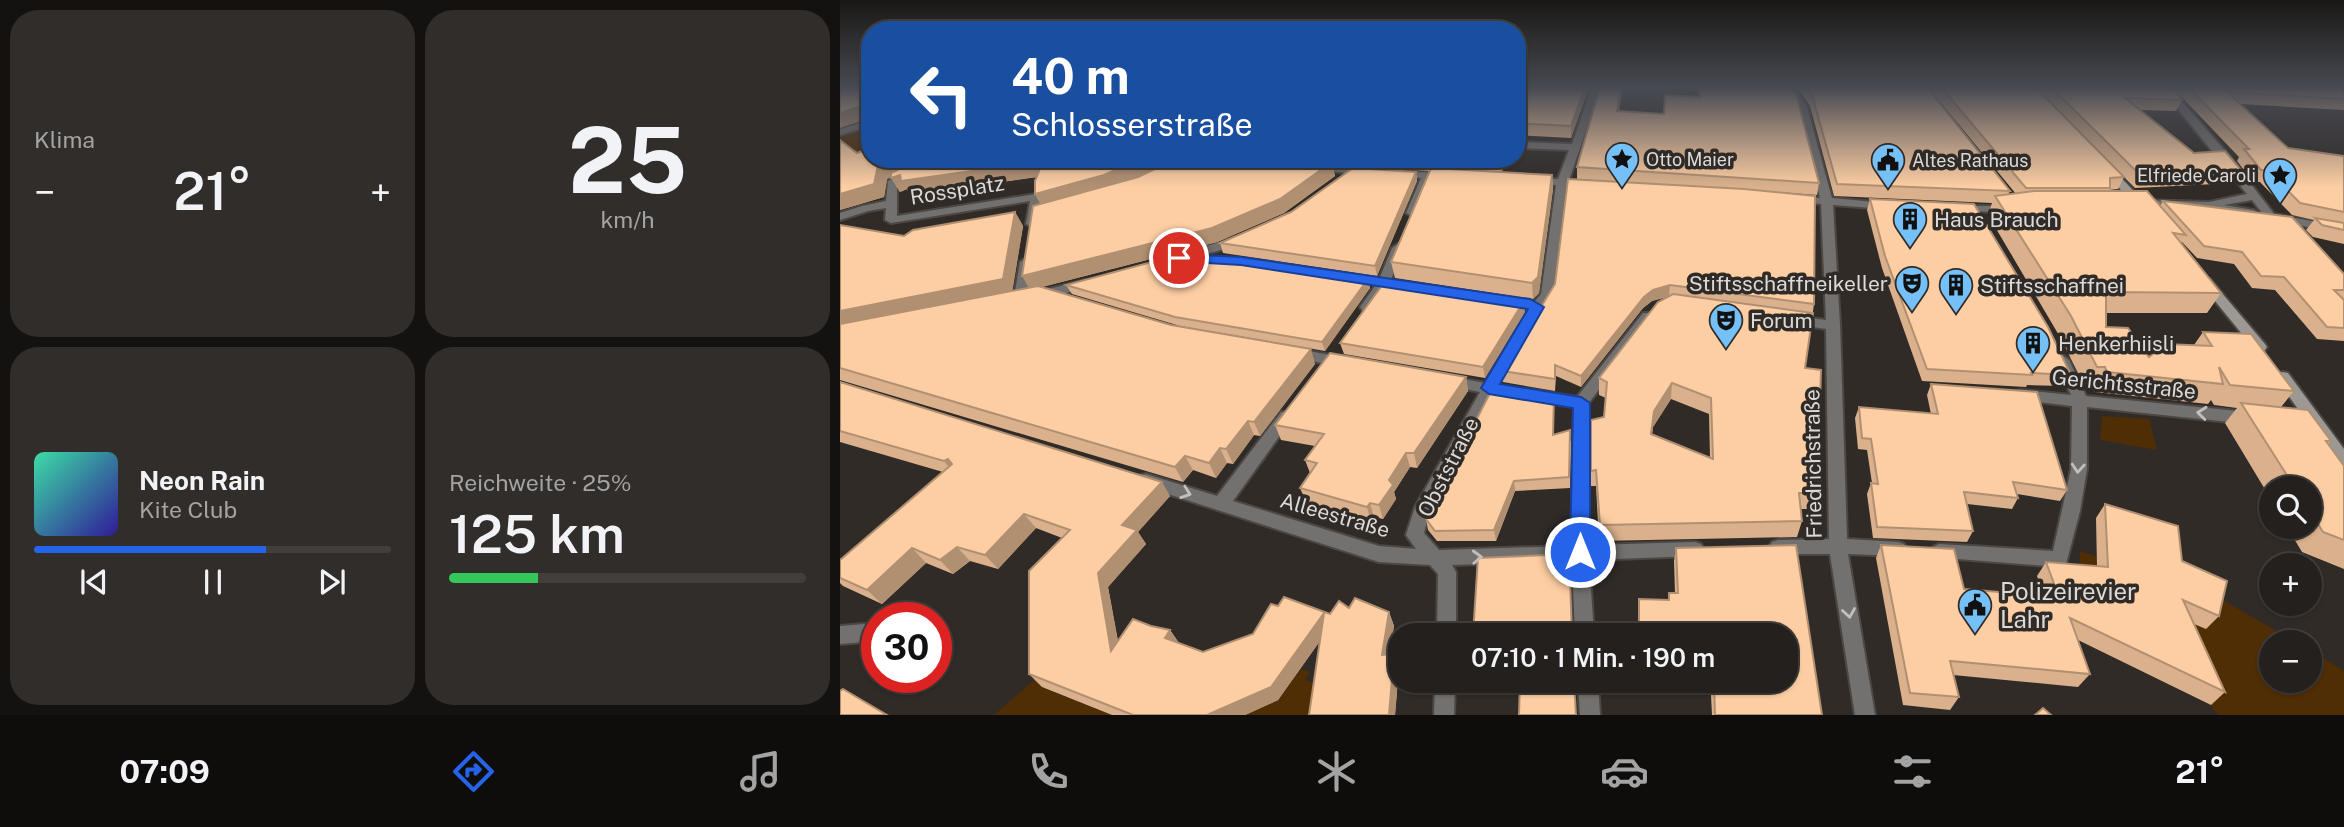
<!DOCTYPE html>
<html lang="de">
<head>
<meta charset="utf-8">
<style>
	:root { --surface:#24201d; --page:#302d2a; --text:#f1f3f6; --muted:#a3a3a4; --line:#413e3b; --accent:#2563eb }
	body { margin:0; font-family:"Public Sans",sans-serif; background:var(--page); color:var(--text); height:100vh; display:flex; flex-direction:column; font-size:26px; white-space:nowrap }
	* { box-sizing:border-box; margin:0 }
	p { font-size:23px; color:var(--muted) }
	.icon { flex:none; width:38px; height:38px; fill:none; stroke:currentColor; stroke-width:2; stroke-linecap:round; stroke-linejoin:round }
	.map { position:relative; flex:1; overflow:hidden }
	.side { display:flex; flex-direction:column; gap:10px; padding:10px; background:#141210; width:840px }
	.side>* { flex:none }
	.hud { position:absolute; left:21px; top:21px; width:665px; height:147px; border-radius:28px; box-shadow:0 2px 5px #0004,0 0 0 2px var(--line); background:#1a4fa0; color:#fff; overflow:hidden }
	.controls { position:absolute; left:1419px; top:476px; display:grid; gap:14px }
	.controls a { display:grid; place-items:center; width:63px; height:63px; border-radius:50%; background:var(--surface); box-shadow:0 2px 5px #0004,0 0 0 2px var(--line); font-size:35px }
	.speed { position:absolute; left:21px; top:602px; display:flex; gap:14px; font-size:35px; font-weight:700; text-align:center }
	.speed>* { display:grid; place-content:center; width:91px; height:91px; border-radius:50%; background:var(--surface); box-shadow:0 2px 5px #0004,0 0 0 2px var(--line); line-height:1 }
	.speed .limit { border:10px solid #d22; background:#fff; color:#111 }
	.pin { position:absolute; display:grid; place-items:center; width:60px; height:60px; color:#fff; margin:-30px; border:4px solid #fff; border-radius:50%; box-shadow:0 2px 7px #0007 }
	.me { position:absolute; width:77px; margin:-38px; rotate:0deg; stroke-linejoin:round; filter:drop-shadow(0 0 5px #0008) }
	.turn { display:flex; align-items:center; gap:24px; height:147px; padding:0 35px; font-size:32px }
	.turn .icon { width:91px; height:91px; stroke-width:2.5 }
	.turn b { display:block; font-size:49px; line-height:60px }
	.big { font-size:52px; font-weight:600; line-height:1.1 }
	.side .widget { flex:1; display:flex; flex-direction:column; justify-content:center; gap:10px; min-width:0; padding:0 24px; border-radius:28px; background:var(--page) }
	.side .dial { align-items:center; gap:0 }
	.dial b { font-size:91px; line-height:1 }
	.song { display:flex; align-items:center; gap:21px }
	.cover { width:84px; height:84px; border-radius:10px; background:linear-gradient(135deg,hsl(160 70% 55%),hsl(250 70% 35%)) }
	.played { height:7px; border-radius:4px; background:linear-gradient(90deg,var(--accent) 65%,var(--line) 65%) }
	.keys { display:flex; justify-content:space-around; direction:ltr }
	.heat { display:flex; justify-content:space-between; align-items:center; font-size:38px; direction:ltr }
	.charge { height:10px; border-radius:5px; background:linear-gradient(90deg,#34c759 25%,var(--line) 0) }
	.side .tiles { flex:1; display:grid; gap:10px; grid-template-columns:repeat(2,1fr) }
	.trip { position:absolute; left:548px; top:623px; width:410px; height:70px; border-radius:28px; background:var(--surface); box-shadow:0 2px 5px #0004,0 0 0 2px var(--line); font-weight:600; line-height:70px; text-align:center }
	.tabs { display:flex; height:112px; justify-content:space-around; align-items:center; background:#0e0d0c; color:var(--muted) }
	.tabs .icon { width:49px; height:49px }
	.tabs .active { color:var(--accent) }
	.tabs b { font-size:32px; color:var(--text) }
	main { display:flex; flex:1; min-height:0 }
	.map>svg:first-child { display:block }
</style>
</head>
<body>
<main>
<section class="side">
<div class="tiles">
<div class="widget"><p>Klima</p>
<div class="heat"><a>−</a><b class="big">21°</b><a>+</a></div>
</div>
<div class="widget dial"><b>25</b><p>km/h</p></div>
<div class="widget">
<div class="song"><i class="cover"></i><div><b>Neon Rain</b><p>Kite Club</p></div></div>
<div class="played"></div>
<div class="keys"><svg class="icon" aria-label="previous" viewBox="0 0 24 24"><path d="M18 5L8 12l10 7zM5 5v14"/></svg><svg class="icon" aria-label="pause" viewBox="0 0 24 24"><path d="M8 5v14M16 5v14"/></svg><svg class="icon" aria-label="next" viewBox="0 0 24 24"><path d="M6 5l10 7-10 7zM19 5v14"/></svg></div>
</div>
<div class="widget"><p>Reichweite · 25%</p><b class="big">125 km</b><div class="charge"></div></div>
</div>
</section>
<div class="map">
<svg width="1504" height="715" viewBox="0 0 1504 715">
	<rect width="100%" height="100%" fill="#302b27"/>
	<g fill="#4f2d05">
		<path d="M30 128V159L41 177 0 147V138Z"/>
		<path d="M1262 416 1309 419 1317 450 1260 440Z"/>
		<path d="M1240 551 1374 595 1456 642H1432V681H1470V650L1504 671V715H1380L1373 710 1353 665 1240 573Z"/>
		<path d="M461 669 470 672 465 680 482 685 487 715H405L438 700Z"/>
		<path d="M202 673V687L227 698 235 689 238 702 272 715H154Z"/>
	</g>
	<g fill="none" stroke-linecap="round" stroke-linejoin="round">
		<defs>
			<g id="street">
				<path d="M752 87H761L729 180 745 181 750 184 745 187H726L713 295 702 309 658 385 664 390 662 394 653 395 589 513 584 533 599 550 731 546 734 407 698 401 693 400 691 396 693 392 698 391 737 397 803 313H813L815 316 813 319 748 404 749 545 855 542 861 544 864 549 861 554 855 556 749 560 754 635H735L732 561 612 565 616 572V635H597L598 574 590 565 539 562 300 485 298 480 300 475 306 474 377 496 441 412H451L454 416 451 420 393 501 539 546 576 549 566 535 575 507 640 392 608 386 601 381 608 376 645 383 690 307 701 294 716 185 695 184 690 181 695 178 718 179 729 150 677 148V142L732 144Z"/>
				<path d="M946 87H955L967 107 992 198 1045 203 1051 206 1045 209 993 205 1000 325 1007 539 1058 542 1064 544 1067 549 1064 554 1058 556 1008 554 1035 715H1015L990 554H938L932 552 929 547 932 542 938 540 989 539 986 329 953 324 946 320 953 316 986 320 981 204 957 202 951 199 957 196 980 198 957 107Z"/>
				<path d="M1320 87H1329L1387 153 1434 214 1504 227V235L1426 218 1412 200 1384 205 1414 210 1416 212 1410 215 1364 208 1297 205V201L1301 200 1369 202 1407 194Z"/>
				<path d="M30 120V126L0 135V129Z"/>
				<path d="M97 159H111L57 185V216L196 194 202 197 198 224 192 227 186 224 190 201 51 223 45 220 46 208 28 211 0 220V213L22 206 46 201 48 181Z"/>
				<path d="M475 164 525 169 530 172 525 175 471 169 470 167Z"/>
				<path d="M559 171 605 173 610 176 605 179H592L578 213 572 216 566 213 581 178 555 176V172Z"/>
				<path d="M1118 206H1167L1173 209 1167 212 1114 211V207Z"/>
				<path d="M397 237 401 238V244L336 263 330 259 332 256Z"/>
				<path d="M558 244 564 248 550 282 532 310H522L520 307 538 282 552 248Z"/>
				<path d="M186 258 192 262 186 298 180 302 174 298 180 262Z"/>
				<path d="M246 280 252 284 250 287 201 299 195 295 196 292Z"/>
				<path d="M457 349 502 357 509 362 502 367 452 357 450 354 452 351Z"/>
				<path d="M1222 355 1229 360 1246 396 1408 412 1413 414 1416 418 1413 422 1408 424 1247 407V469L1240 511 1226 564 1220 567 1093 557 1090 552 1093 547 1099 544 1213 551 1231 469 1232 406 1181 400 1176 399 1174 395 1176 391 1181 390 1231 395 1215 360Z"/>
				<path d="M37 623V641L0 644V626Z"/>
				<path d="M96 631 108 635 111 641 108 647 96 649Z"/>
				<path d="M595 681H615L614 715H594Z"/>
				<path d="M738 681H758L760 715H740Z"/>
			</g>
			<g id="secondary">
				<path d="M1269 168 1273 169 1305 203V207H1297L1265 173V169Z"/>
				<path d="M1366 278 1370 279 1425 344 1427 347 1425 350H1415L1362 285 1360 282Z"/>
				<path d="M1443 372 1448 373 1504 449V467L1498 465 1438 381 1436 377 1438 373Z"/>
			</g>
		</defs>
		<use href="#street" stroke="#4c4743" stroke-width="4"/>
		<use href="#secondary" stroke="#4c4743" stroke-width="4"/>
		<use href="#street" fill="#73716f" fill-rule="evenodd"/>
		<use href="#secondary" fill="#9c9894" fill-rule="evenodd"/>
	</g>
	<g fill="#dab18c" fill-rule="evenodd">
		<path d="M677 87H749L731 138 677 135Z"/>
		<path d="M858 87H951L979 183 977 195 938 192 974 304 965 368 980 403 975 419 982 494 977 509H960L962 521 957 537 759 541 756 486H751V436L764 417 766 398 759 395V378L827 297 812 301 803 308 741 387 716 376 715 391 663 382 662 371 817 184 737 179V167L779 111 824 114 859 97ZM831 399 869 414 870 458 812 434 813 427Z"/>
		<path d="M957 87H1087L1170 191 1168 195 1176 194 1088 87H1195L1266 159 1196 87H1504V110L1400 104 1448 148 1504 156V244L1473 237 1466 230 1474 220 1452 215 1420 182H1413L1397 161 1399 157 1333 88 1342 100 1336 111 1300 110 1354 153 1402 171 1395 183 1295 188 1284 177 1278 189 1269 190 1268 191 1320 206 1323 201 1504 274V341L1477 339 1435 290 1412 288 1394 264 1357 258 1342 242 1341 243 1381 293 1367 313H1266V327L1309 357 1354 345 1363 332 1454 391 1441 407 1491 441 1488 444 1504 466V569L1462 552 1447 527H1470V488H1432V501L1385 423 1397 408 1374 405 1371 400 1368 404 1255 392 1252 388 1245 387 1220 337 1148 215 1152 203 994 196 970 106Z"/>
		<path d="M0 140 17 153 30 159H666L662 172 712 175 713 189 699 293 693 299 555 278 551 262 589 171 512 166 492 164 495 176 444 213 377 242 202 287 331 325 475 364 420 436 414 435 393 464 387 463 376 478 353 470 343 482 0 380V225L64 236 175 212 183 226 172 291 189 288 201 204 195 194 197 177 70 195 67 189 60 192 51 177 47 179 44 197 0 210Z"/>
		<path d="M576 172 577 181 537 276 383 253 380 243Z"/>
		<path d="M1030 199 1231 375 1224 386 1187 385 1186 387 1082 381 1042 268 1027 210Z"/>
		<path d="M355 255 528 279 530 288 485 351 340 326 232 294 226 285Z"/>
		<path d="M685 312 645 378 504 354 500 343Z"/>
		<path d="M626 377 628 391 577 468 570 467 554 492 556 499 543 519 534 517 531 522 466 502 460 488 470 473 465 460 475 446 441 440 435 425Z"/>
		<path d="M0 382 330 496 298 532 306 544 268 587 278 641 311 626 330 630 339 643 363 652 413 634 438 606 490 614 509 608 549 612 554 626 549 655 554 654 559 668 555 715H469L480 641 438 700 405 715H272L202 687 189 674 222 538 196 528 158 569 130 561 113 574 86 563 42 604 3 586 0 583V560L103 472 0 442Z"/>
		<path d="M1091 384 1227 490 1220 501 1177 494 1178 498 1172 509 1127 504 1133 531 1127 542 1033 538 1027 494 1031 483H1032L1027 450 1018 449 1015 418 1019 407 1091 414 1087 395Z"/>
		<path d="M714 396V434L731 441 730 488 675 491 656 541H597L588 530 586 519Z"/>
		<path d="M1265 504 1342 561 1379 616 1366 629 1354 624 1385 692 1371 705 1238 640 1250 674 1238 687 1113 675 1119 697 1110 710 1063 705 1036 558 1041 545 1124 589 1204 596 1197 576 1206 562 1257 566 1256 518Z"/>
		<path d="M836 548 982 715H872L871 695 791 691 792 681H945L798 631 799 599 828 600 829 593H835L834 561Z"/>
		<path d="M631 681H734L679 688 633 690Z"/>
	</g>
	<g fill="#b19072">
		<path d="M745 87H749L731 138V126Z"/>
		<path d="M781 87H783L777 123V111Z"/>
		<path d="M30 103V118L0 128V113Z"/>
		<path d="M52 159H91L47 179 44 197 0 210V194L38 165Z"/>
		<path d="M300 159H336L270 189 202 207 195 194Z"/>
		<path d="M661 159H666L661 174 660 161Z"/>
		<path d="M203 161 210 175 70 195 67 189 60 192 51 178 60 175Z"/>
		<path d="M492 162 495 176 444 213 377 242 190 290 182 276Z"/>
		<path d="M576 172 577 181 537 276 535 266Z"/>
		<path d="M712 175 713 189 699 293 693 299 692 283Z"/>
		<path d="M175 212 183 226 172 294 0 327V311Z"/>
		<path d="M528 279 530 288 485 351 482 342Z"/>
		<path d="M830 285 829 296 812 301 803 308 741 387V376L804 297 813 290Z"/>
		<path d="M684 301 685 312 645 378 643 367Z"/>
		<path d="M471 349 475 364 420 436 414 422Z"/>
		<path d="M626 377 628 391 577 468 574 453Z"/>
		<path d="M832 383 831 399 813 427 810 450 814 411Z"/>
		<path d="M408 421 414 435 393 464 386 449Z"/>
		<path d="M380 448 387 463 376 478 369 463Z"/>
		<path d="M566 453 570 467 554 492 556 499 543 519 539 505 549 480Z"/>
		<path d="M345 456 353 470 343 482 335 467Z"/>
		<path d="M108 459 121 474 116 476 104 461Z"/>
		<path d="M674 481 675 491 656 541 654 530Z"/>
		<path d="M322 482 330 496 298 532 306 544 268 587 282 664 271 651 258 573 282 525Z"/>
		<path d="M530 503 534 517 531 522 527 507Z"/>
		<path d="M184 514 196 528 158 569 145 555Z"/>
		<path d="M117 547 130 561 113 574 100 560Z"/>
		<path d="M72 548 86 563 42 604 27 590Z"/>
		<path d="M549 612 554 626 547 669 542 655Z"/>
		<path d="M484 613 490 627 438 700 405 715H367Z"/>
		<path d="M330 630 339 643 325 638Z"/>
		<path d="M554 654 559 668 555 715H549Z"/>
	</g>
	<g fill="#fdcea3" stroke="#b19072" stroke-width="2" fill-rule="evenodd">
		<path d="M0 87H30V103L0 113Z"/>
		<path d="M677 87H745L731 126 677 123Z"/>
		<path d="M760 87H781L777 111 824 114 825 95 861 97 860 87H951L957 97 979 183 737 167Z"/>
		<path d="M966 87H1087L1170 191 997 184 972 95Z"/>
		<path d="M1101 87H1195L1284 177 1270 178V188H1186Z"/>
		<path d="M1211 87H1332L1342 100 1285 98 1354 153 1385 151 1402 171 1301 176Z"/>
		<path d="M1348 87H1504V99L1387 92 1448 148 1504 156V212L1460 203 1428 170H1421L1404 149H1409Z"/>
		<path d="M0 140 17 153 30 148V159H52L38 165 34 184 0 194Z"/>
		<path d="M79 159H300L264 175 195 194V181L203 161 61 181 60 175 51 178V173Z"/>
		<path d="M336 159H464L492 162 440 199 372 228 182 276 193 206 298 177Z"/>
		<path d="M626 159H661L660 161Z"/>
		<path d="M513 168 576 172 535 266 380 243 451 212Z"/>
		<path d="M591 168 712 175 698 277 692 283 551 262Z"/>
		<path d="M728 179 904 189 975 196 974 304 830 285 813 290 804 297 741 376 715 365V379L662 371 715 284Z"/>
		<path d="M1194 191H1307L1346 235 1333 233 1381 293 1266 292V327L1288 328 1309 357 1325 344 1372 346 1363 332 1411 334 1454 391 1390 385 1379 367 1383 384 1267 372 1265 367H1257L1231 316 1155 196Z"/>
		<path d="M1030 199 1134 204 1208 327 1231 375 1191 373 1192 375 1087 369 1045 256Z"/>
		<path d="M1323 201 1452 217 1504 274V290H1494L1504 300V328L1487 327 1444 277 1421 276 1402 252 1364 246Z"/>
		<path d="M175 212 163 279 0 311V225L64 236 73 230Z"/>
		<path d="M1475 218 1504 223V230L1482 225Z"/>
		<path d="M349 252 355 255 397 258 528 279 482 342 335 317 226 285Z"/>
		<path d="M546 280 684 301 643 367 500 343Z"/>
		<path d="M198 286 331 325 471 349 414 422 408 421 386 449 380 448 369 463 345 456 335 467 0 368V324Z"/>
		<path d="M833 294 973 313 965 368 981 370 980 403 974 402 982 494 959 493 962 521 760 525 756 470 751 471V420L764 417 767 382 759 378 818 302ZM832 383 871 398 873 459 811 434 814 411Z"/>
		<path d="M490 353 626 377 574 453H566L549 480 553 485 539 505 530 503 527 507 460 488 477 463 465 460 484 434 435 425Z"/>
		<path d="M0 382 322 482 282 525 297 530 258 573 271 651 293 619 311 626 330 630 325 638 363 652 413 634 431 604 438 606 444 597 490 614 499 601 509 608 515 598 549 612 542 655 554 654 549 715H469L484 613 431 687 367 715H293L189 674V571L230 530 184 514 145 555 117 547 100 560 72 548 27 590 0 578V560L112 464 108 459 104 461 0 431Z"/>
		<path d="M1091 384 1197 392 1227 490 1173 482 1178 498 1124 492 1133 531 1037 527 1031 483 1038 484 1031 439 1022 438 1019 407 1098 414Z"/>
		<path d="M654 385 714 396 713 435 730 430 729 477 674 481 654 530 595 531 586 519Z"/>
		<path d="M1401 403 1468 410 1491 441H1486L1504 466V540L1483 532 1470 511V488H1455Z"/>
		<path d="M1265 504 1338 526 1342 561 1387 581 1379 616 1343 600 1385 692 1230 618 1250 674 1110 661 1119 697 1070 693 1041 545 1114 549 1124 589 1219 597 1206 562 1268 567Z"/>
		<path d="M956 545 982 715H875L874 683 821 681H945V635H793V631H799V599L829 600V593H838L836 548Z"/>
		<path d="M729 554 732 635H633L638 558Z"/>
		<path d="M680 681H734L736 715H679Z"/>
		<path d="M3 689 47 715H0V691Z"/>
		<path d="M1203 708 1211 715H1195Z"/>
	</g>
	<defs><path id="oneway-chevron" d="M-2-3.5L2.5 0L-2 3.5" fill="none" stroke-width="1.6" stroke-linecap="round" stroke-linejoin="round" transform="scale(1.75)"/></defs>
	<g stroke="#c2bfbc">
		<use href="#oneway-chevron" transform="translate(1362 413) rotate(-174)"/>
		<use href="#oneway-chevron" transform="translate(1238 468) rotate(94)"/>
		<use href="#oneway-chevron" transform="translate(346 493) rotate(19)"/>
		<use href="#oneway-chevron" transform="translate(637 557) rotate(-2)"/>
		<use href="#oneway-chevron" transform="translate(1009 613) rotate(81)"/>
	</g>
	<linearGradient id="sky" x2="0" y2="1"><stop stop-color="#1a1815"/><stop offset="0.47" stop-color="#484a52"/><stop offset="1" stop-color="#484a52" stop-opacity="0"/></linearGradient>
	<rect width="1504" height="187" fill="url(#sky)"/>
	<path fill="#2563eb" stroke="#184099" stroke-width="2" d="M339 254 401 257 690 299 704 307 660 384 741 397 750 403V552L747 558 740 561 733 558 730 552 733 408 649 394 641 388 688 309 401 265 334 261 332 258Z"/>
	<defs>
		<symbol id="sight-pin" viewBox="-11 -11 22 30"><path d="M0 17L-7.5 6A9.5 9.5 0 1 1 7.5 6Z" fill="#75c0f6" stroke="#302b27"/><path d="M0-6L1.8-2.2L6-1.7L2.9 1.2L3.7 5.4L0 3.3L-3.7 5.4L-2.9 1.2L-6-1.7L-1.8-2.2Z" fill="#111"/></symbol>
		<symbol id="civic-pin" viewBox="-11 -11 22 30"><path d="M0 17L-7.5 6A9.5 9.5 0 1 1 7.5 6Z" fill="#75c0f6" stroke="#302b27"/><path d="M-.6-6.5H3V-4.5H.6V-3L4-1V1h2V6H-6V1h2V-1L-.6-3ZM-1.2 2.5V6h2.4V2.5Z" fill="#111"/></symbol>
		<symbol id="building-pin" viewBox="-11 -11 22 30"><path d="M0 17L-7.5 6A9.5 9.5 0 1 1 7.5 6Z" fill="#75c0f6" stroke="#302b27"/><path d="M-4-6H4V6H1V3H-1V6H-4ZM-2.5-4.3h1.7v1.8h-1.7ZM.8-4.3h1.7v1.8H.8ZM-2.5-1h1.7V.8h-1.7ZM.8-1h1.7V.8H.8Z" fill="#111"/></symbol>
		<symbol id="theatre-pin" viewBox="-11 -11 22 30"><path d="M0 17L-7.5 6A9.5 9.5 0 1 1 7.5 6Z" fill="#75c0f6" stroke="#302b27"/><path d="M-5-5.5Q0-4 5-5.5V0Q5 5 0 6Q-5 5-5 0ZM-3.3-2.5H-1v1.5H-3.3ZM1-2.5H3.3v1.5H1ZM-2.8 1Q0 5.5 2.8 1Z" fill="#111"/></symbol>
	</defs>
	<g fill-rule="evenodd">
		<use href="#sight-pin" x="763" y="140" width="38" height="52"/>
		<use href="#civic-pin" x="1029" y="141" width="38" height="52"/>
		<use href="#sight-pin" x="1421" y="156" width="38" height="52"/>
		<use href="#building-pin" x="1051" y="200" width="38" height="52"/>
		<use href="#theatre-pin" x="1053" y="264" width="38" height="52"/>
		<use href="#building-pin" x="1097" y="266" width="38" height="52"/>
		<use href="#theatre-pin" x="867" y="301" width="38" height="52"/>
		<use href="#building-pin" x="1174" y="324" width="38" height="52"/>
		<use href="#civic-pin" x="1116" y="586" width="38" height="52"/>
	</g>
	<g text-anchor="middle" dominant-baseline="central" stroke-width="7" stroke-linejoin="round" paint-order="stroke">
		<g font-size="18" fill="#dcd9d6" stroke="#302b27" text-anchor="start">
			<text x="806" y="159">Otto Maier</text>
			<text x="1072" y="160">Altes Rathaus</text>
			<text x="1416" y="175" text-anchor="end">Elfriede Caroli</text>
		</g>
		<g font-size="21" fill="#dcd9d6" stroke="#302b27">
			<text transform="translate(117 190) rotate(-9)">Rossplatz</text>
			<text transform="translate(1284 384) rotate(6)">Gerichtsstraße</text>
			<text transform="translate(973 464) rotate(-91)">Friedrichstraße</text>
			<text transform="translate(608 467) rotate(-63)">Obststraße</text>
			<text transform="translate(495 515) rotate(16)">Alleestraße</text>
		</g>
		<g font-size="21" fill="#dcd9d6" stroke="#302b27" text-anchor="start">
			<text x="1094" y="219">Haus Brauch</text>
			<text x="1048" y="283" text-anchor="end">Stiftsschaffneikeller</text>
			<text x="1140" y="285">Stiftsschaffnei</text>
			<text x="910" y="320">Forum</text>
			<text x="1218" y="343">Henkerhiisli</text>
		</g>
		<g font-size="24" fill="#dcd9d6" stroke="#302b27" text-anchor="start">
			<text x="1160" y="591">Polizeirevier<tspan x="1160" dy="28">Lahr</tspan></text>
		</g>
	</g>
</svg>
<div class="controls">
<a><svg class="icon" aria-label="search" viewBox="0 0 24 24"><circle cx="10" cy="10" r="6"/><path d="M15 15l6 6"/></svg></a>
<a>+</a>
<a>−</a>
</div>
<div class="speed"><div class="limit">30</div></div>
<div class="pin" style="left:339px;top:258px;background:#d93025"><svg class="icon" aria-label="arrive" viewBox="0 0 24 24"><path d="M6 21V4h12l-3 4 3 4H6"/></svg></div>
<svg class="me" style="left:740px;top:552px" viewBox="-20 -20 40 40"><circle r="17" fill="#2563eb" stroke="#fff" stroke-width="3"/><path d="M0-11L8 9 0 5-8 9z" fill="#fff"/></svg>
<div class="trip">07:10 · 1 Min. · 190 m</div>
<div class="hud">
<div class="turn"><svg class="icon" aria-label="left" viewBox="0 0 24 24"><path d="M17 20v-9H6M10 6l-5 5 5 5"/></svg><div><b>40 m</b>Schlosserstraße</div></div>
</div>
</div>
</main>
<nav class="tabs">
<b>07:09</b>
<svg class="icon active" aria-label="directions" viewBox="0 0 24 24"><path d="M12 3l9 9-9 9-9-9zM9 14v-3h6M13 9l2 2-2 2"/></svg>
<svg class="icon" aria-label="music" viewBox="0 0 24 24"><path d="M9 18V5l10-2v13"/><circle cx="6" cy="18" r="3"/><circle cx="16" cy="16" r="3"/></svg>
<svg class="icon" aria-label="phone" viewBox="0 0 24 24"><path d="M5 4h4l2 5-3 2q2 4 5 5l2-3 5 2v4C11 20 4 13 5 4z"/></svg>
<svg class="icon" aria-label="climate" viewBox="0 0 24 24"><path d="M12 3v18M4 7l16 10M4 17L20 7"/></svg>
<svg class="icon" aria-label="car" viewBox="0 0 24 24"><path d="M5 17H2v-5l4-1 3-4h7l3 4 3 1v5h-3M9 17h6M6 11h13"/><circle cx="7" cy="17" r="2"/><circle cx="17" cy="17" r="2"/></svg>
<svg class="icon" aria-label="filters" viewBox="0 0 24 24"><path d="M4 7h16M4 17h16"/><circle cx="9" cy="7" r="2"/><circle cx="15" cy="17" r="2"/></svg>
<b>21°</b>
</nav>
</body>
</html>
